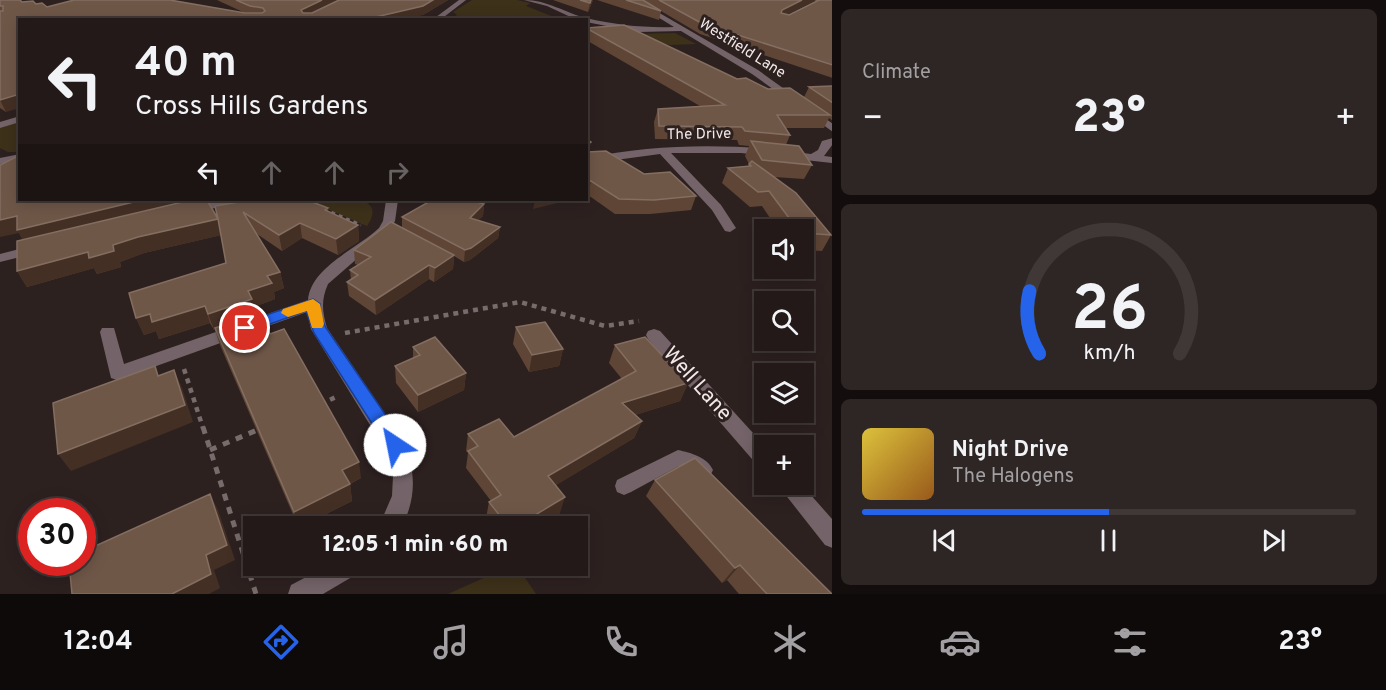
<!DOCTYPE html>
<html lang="en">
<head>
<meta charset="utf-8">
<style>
	:root { --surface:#221918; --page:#2e2625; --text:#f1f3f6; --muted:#a2a0a2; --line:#3f3837; --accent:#2563eb }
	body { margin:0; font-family:Overpass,sans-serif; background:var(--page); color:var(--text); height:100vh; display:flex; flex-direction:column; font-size:22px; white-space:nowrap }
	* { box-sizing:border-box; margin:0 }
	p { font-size:20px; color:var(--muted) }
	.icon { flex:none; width:33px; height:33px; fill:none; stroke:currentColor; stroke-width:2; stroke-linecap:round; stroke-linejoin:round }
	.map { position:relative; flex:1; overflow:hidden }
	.details { display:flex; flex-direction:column; gap:9px; padding:9px; background:#130e0d; width:554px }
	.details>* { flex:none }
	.hud { position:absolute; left:18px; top:18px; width:570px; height:183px; border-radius:0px; box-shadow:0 3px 15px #0003,0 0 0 2px var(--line); background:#221918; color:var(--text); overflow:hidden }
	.tools { position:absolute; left:754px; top:219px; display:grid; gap:12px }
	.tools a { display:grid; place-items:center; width:60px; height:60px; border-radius:0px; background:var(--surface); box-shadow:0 3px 15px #0003,0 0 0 2px var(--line); font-size:30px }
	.speed { position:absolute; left:18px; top:498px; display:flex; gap:12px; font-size:30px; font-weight:700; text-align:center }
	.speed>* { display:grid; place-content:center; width:78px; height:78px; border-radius:50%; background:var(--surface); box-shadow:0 3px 15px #0003,0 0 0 2px var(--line); line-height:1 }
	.speed .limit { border:9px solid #d22; background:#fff; color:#111 }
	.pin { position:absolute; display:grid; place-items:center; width:51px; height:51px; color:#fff; margin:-26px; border:3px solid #fff; border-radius:50%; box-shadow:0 2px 6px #0007 }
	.me { position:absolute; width:66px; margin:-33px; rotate:326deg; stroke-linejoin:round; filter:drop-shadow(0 0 4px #0008) }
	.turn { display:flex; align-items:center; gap:21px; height:126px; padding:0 18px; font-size:27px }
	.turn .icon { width:78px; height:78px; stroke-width:2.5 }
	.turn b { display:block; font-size:42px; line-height:51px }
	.lanes { display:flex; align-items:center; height:57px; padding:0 18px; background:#0003; justify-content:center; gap:30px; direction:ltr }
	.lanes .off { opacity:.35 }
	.big { font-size:45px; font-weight:800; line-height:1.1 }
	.details .widget { flex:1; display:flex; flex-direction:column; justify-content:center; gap:9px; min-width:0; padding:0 21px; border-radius:9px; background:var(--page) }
	.details .dial { align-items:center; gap:0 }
	.dial svg { height:156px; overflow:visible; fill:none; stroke:var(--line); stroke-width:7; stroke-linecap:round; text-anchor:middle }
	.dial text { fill:var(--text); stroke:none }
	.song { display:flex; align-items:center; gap:18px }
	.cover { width:72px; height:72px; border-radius:9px; background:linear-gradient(135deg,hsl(50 70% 55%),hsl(30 70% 35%)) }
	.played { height:6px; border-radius:3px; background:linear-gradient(90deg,var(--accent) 50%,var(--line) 50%) }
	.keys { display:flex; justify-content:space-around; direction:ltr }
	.heat { display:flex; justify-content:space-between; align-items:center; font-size:33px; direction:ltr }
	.trip { position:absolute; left:243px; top:516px; width:345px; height:60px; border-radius:0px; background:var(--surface); box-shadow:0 3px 15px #0003,0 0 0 2px var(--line); font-weight:800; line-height:60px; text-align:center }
	.tabs { display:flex; height:96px; justify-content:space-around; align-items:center; background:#0e0a0a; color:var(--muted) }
	.tabs .icon { width:42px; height:42px }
	.tabs .current { color:var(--accent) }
	.tabs b { font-size:27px; color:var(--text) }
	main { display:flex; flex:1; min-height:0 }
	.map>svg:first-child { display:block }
</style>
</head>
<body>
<main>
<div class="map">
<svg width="833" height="594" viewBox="0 0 833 594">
	<rect width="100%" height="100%" fill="#2d2120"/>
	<g fill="#3d311a">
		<path d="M472 0H517L530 3 526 6 559 19H451L457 15 453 12Z"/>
		<path d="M586 27 637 34 675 33 696 44 670 45 632 37 587 35Z"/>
		<path d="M19 121V152H8L0 148V127Z"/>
		<path d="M306 200C326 200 392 189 367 226Z"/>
		<path d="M510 566H517L536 594H448Z"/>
	</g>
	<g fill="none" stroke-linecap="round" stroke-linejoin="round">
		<path stroke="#776c6b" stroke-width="3" stroke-dasharray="4 4" stroke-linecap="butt" d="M324 209 361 225"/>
		<g stroke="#776c6b" stroke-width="4.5" stroke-dasharray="5 5" stroke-linecap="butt">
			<path d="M345 333 520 302 605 326 639 321"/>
			<path d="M184 369 203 428"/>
			<path d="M321 404 336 397"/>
		</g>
		<g stroke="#776c6b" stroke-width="5" stroke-dasharray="7 7" stroke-linecap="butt">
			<path d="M203 427 256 594"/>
			<path d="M210 450 262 428"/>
		</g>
		<path fill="#746469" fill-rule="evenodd" d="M678 450C691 453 707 457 713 470L710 476 704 478 679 466 631 492 624 495 617 492 615 486 617 480Z"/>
		<g fill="#746469" fill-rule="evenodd">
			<path d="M459 0H466L440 20H432Z"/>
			<path d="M524 0C548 0 565 13 586 18 616 25 644 28 674 27L630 0H637L758 70 833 124V132L752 74 681 31 638 32 586 22V20H577L547 6Z"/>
			<path d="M814 0 833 1V5L815 1Z"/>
			<path d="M20 116V122L0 128V122Z"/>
			<path d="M833 138V144L824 156 833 157V163L741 153H671L721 205 736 228 730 232 725 231 712 210 660 154 586 164V158C661 143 736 143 811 154L818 150 822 141Z"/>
			<path d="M20 154V160L0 164V158Z"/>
			<path d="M221 200H245L239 204 192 212 186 208 192 204Z"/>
			<path d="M386 200H398L395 221 390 230 328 284C321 300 322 311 327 328L402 439C416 469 417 497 402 526H379L392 496 393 476 389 456 311 329 307 312 123 378 117 380 111 378 100 332 102 328H114L124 364 308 300C311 267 357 249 379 228L383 221Z"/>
			<path d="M35 245 40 246 42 249 40 252 0 262V254Z"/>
			<path d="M654 329 660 331 765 446V469L758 466 648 339 646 335 648 331Z"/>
			<path d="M777 484H801L833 520V548L825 545Z"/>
			<path d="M327 566H361L357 574 323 594H288L291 585Z"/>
		</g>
	</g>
	<g fill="#5f4535">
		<path d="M0 0 36 4 47 7 245 13 217 0H448L423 15 20 20 6 112 0 108Z"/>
		<path d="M553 0H593L588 12Z"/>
		<path d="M597 0H816L787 14 789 15 833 0V78L700 34 661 11 659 20Z"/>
		<path d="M586 28 737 79 768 89 804 97 809 87 833 86V121L829 118 824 128H786L790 135 786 145 812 165 804 179 774 177 831 235 822 251 804 250V230H778L762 206 750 207 722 183 728 168 748 166 749 164 745 156 749 146 739 145 737 140 655 139 654 122 658 109 700 106 586 40Z"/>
		<path d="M586 139 589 152 644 174 696 196 691 210 650 214H615L588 195H586Z"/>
		<path d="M484 204 483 216 478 220 500 227 498 238 470 260 464 262 454 256 453 269 434 282 429 279 376 315 349 296 347 282 351 280 350 270 358 265 355 264 354 250 402 228V217Z"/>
		<path d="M215 206 328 208V212L358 225 359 241 338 255 302 238 282 251 257 234 280 272 284 288 274 292 275 299 254 307 256 314 270 334 361 478 350 484 352 501 302 526H298L220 345 215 330H214L210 323 159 339 156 331 144 335 136 318 226 263 221 235 144 253 120 262 121 267 97 274 94 268 27 287 17 271 23 240 19 233 218 219Z"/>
		<path d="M516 327 563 349 559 366 529 372 513 344Z"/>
		<path d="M615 345 688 383 680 401 635 415 642 421 634 438 556 485 560 513 539 526H493L486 518 489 502 491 501 466 468 468 453 466 451 468 434 514 437 622 379 609 363Z"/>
		<path d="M413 347 466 373 464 390 418 412 396 383 395 366 413 358Z"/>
		<path d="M655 480 832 594H739L727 580 722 583 646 496Z"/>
	</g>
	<g fill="#442f24">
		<path d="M322 0H341L302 20 301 10Z"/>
		<path d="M433 0H448L423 15 405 20H363Z"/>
		<path d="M591 0H593L588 12 590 3Z"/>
		<path d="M802 0H816L778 19 782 10Z"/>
		<path d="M20 94V108L6 112 0 100Z"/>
		<path d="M591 142 588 155 587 145Z"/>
		<path d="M591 181 588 195H586V182Z"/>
		<path d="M142 200H203L26 245 19 233 0 237V220L17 216Z"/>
		<path d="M535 200H570L533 209Z"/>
		<path d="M484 204 483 216 469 230 470 218Z"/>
		<path d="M218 219 222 235 144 253 120 262 121 267 97 274 94 268 27 287 17 271 113 245 138 237Z"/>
		<path d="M300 223 302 238 282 251 279 235Z"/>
		<path d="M358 225 359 241 338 255 336 239Z"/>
		<path d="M500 227 498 238 470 260 464 262 465 250Z"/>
		<path d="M454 255 453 269 434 282 435 268Z"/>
		<path d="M429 265V279L376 315 375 300Z"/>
		<path d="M280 272 284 288 274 292 275 299 254 307 257 316 214 330 208 314 248 291 267 276Z"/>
		<path d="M205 306 210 323 159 339 156 331 144 335 136 318 150 314Z"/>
		<path d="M563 349 559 366 529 372 532 355Z"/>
		<path d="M174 370 182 388 193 422 71 471 58 454Z"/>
		<path d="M466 373 464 390 418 412V395Z"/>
		<path d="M688 383 680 401 616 421 622 403Z"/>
		<path d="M642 421 634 438 543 493 548 476Z"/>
		<path d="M359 462 361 478 345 486 342 470Z"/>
		<path d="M350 484 352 501 302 526H299L294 512Z"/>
		<path d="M210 494 218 510 235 560 214 570 220 588 209 594H172L206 555Z"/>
		<path d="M565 497 560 513 539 526H517Z"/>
		<path d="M740 565 727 580 722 583 735 568Z"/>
	</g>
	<g fill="#6f5748" stroke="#836e61" stroke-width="1.5">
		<path d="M0 0H20L22 2 33 1 36 4 42 3 47 7 74 0H170L245 13H262L265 11 263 8 250 6 236 0H322L301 10 303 13H312L339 0H433L423 6 363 20H20V94L0 100V11H3V6H0Z"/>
		<path d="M580 0H591L590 3Z"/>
		<path d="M626 0H643L661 11Z"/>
		<path d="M659 0H802L782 10 781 13 789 15 819 0H833V65L703 24Z"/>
		<path d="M624 25 737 79 746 78 768 89 790 88 830 115H777L790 135 745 131 742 127 659 126 658 109 725 105 586 28Z"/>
		<path d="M833 86V103L809 87Z"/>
		<path d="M586 139 591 142 587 145V152L606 151 644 174 670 172 696 196 654 200 619 199 591 181 586 182Z"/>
		<path d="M751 141 799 146 812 165 762 160Z"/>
		<path d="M20 155V200H142L17 230V216L0 220V165Z"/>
		<path d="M752 161 796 193 831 235 804 233V230H798L769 191 758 192 728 168 751 166 749 164Z"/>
		<path d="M191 200H207L218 219 215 206 251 200H307L328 208 325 210 358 225 336 239 300 223 279 235 243 212 280 272 267 276 272 283 248 291 252 299 208 314 205 306 152 322 150 314 136 318 129 293 226 263 218 219 138 237 113 245 114 251 89 258 88 252 17 271V241Z"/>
		<path d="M432 200H469L484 204 470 218 500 227 471 248 465 250 402 217Z"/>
		<path d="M391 222 454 255 435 268 429 265 375 300 347 282 358 275 350 270 371 257 354 250Z"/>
		<path d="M259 313 270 334 284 329 359 462 342 470 350 484 294 512 215 328Z"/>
		<path d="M545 322 563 349 532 355 516 327Z"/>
		<path d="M435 337 466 373 418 395 395 366 420 355 413 347Z"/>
		<path d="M645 337 688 383 622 403 642 421 548 476 565 497 517 526H508L489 502 501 495 468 451 478 446 468 434 499 419 514 437 636 371 615 345Z"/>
		<path d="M155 366 158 376 174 370 185 405 58 454 53 403Z"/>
		<path d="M695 458 832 594H767L740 565 735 568 655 480Z"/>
		<path d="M210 494 227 545 206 555 211 574 172 594H72L69 562H82V552Z"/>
	</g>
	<path fill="#2563eb" stroke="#184099" stroke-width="1.5" d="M313 299 320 304V314L326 328 402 439 404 445 402 450 395 452 389 450 314 333 306 311 245 333 238 328 240 324Z"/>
	<path fill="#f59e0b" d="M313 299 320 304 324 324 322 328H312L307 311 288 317 281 313 283 309Z"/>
	<g text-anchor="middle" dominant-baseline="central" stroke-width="6" stroke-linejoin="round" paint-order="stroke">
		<g font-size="15" fill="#f2e9e8" stroke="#2d2120">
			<text transform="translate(742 49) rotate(32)">Westfield Lane</text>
			<text transform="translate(699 135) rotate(-1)">The Drive</text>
		</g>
		<g font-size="21" fill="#f2e9e8" stroke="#2d2120">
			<text transform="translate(697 384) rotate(48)">Well Lane</text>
		</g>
	</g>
</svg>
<div class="tools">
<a><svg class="icon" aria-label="sound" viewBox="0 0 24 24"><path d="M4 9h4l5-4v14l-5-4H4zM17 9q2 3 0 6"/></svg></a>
<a><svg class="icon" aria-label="search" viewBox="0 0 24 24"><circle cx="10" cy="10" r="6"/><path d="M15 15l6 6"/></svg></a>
<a><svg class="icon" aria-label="layers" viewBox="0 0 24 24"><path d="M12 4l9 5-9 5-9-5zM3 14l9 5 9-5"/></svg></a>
<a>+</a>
</div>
<div class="speed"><div class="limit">30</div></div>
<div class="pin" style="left:245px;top:328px;background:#d93025"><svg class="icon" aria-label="arrive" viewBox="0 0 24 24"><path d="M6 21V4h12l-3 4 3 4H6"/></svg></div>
<svg class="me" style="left:395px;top:445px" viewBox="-20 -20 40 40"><circle r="19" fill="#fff"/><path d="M0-13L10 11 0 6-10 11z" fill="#2563eb"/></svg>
<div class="trip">12:05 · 1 min · 60 m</div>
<div class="hud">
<div class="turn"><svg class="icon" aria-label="left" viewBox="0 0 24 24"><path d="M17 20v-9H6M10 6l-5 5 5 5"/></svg><div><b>40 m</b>Cross Hills Gardens</div></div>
<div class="lanes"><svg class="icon" aria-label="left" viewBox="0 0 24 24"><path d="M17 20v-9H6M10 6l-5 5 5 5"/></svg><svg class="icon off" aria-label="ahead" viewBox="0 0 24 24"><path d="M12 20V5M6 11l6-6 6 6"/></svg><svg class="icon off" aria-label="ahead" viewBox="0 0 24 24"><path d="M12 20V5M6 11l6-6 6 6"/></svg><svg class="icon off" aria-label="right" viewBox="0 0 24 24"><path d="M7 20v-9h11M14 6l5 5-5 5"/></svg></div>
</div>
</div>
<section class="details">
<div class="widget"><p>Climate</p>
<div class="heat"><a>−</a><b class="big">23°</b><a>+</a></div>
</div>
<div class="widget dial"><svg viewBox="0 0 100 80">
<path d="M14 69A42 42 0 1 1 86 69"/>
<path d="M14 69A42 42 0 0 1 9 37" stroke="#2563eb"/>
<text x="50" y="56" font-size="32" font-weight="700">26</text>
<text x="50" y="72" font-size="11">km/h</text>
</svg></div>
<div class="widget">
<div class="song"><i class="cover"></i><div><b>Night Drive</b><p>The Halogens</p></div></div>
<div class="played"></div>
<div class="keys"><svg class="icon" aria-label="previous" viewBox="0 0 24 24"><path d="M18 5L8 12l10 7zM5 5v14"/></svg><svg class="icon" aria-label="pause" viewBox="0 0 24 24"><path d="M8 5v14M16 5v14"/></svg><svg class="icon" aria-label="next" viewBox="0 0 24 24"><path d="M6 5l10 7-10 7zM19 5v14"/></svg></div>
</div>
</section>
</main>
<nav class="tabs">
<b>12:04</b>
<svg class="icon current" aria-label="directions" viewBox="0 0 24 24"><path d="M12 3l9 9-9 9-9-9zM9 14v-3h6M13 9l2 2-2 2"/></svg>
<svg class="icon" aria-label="music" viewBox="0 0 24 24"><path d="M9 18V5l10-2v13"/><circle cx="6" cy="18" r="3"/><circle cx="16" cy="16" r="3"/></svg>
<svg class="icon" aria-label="phone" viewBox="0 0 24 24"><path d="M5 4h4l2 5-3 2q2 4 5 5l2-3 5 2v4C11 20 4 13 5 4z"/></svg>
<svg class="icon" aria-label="climate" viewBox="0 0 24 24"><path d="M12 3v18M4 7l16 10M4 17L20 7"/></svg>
<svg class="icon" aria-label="car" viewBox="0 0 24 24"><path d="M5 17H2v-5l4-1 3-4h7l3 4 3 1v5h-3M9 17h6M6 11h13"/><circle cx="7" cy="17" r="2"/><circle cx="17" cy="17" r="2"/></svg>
<svg class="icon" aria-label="filters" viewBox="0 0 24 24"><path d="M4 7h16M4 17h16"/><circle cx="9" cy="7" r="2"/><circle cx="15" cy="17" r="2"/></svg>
<b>23°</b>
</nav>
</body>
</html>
